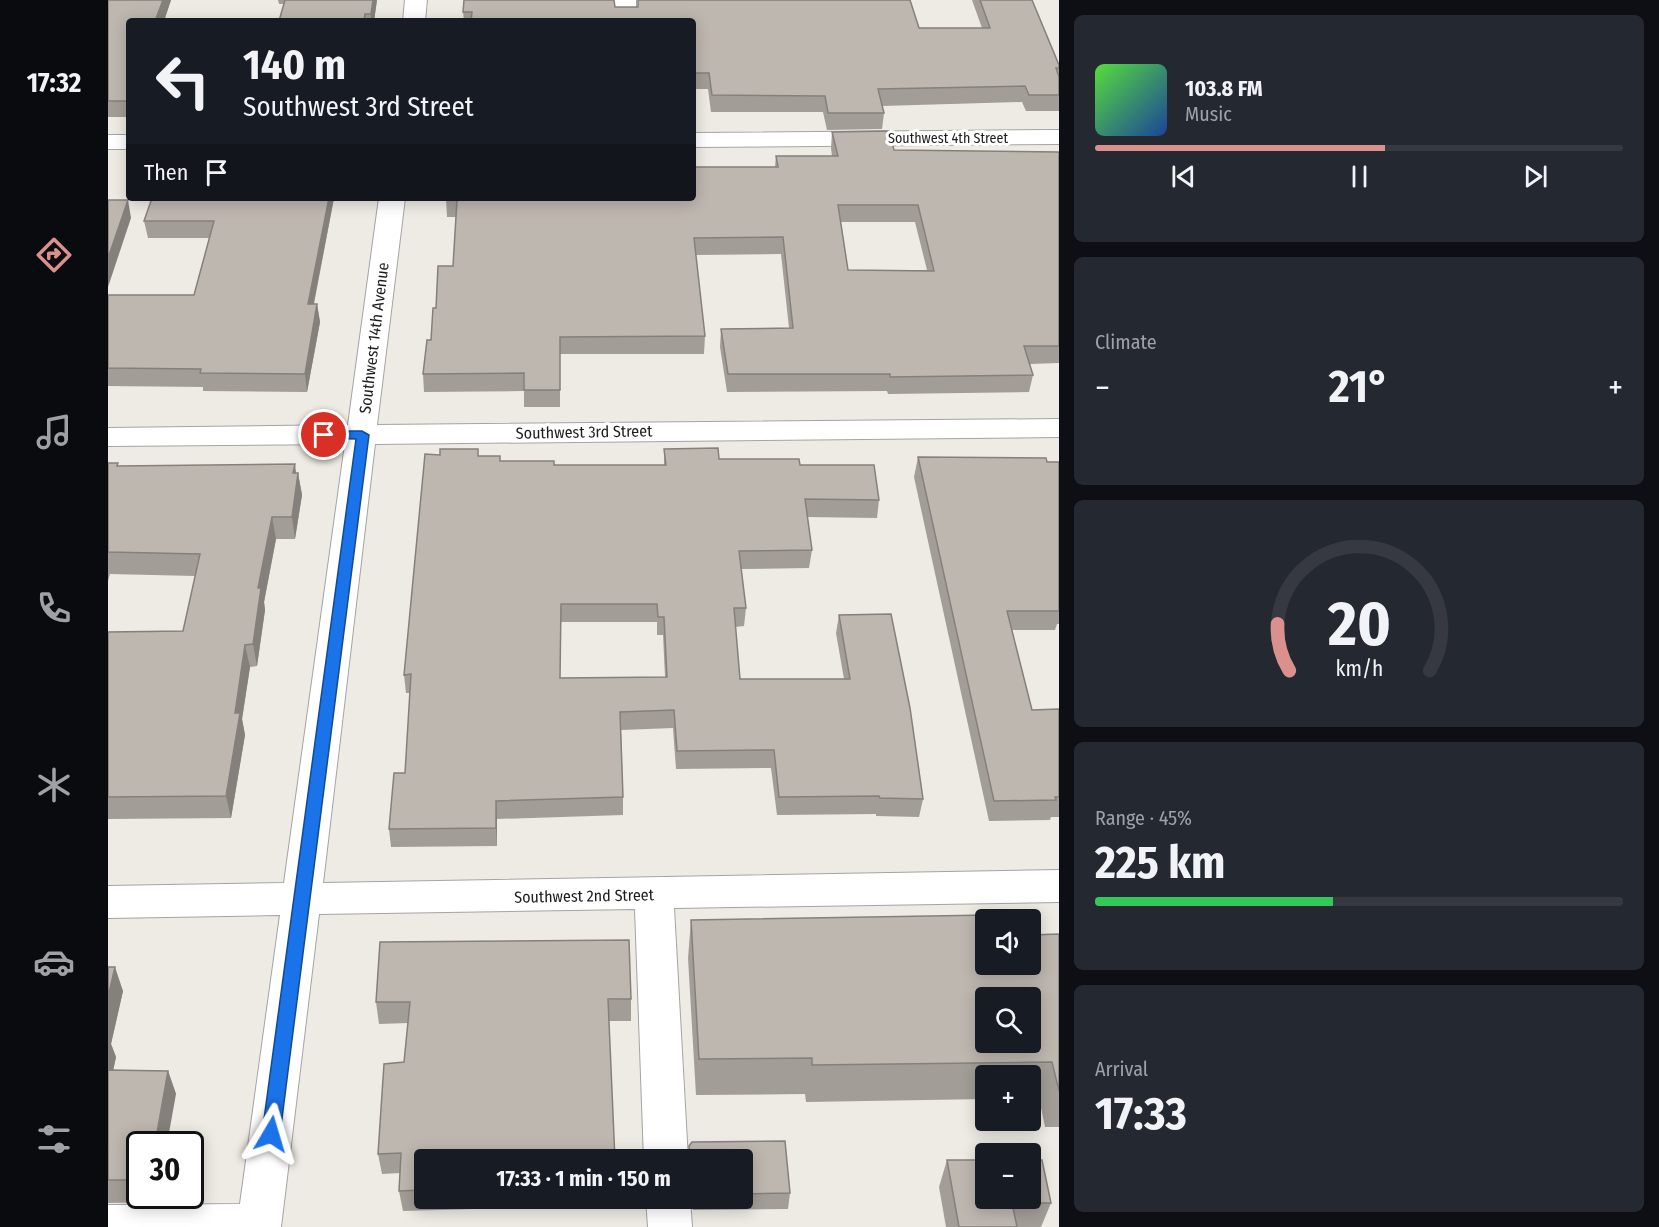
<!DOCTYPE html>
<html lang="en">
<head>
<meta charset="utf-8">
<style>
	:root { --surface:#171b24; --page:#242831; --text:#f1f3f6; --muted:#9ea1a6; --line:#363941; --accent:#da908c }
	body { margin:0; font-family:"Fira Sans Condensed",sans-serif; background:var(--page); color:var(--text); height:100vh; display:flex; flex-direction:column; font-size:22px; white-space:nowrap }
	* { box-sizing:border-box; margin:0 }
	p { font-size:20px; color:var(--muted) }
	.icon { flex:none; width:33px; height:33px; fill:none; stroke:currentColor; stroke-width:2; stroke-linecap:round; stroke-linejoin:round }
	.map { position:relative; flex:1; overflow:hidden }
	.details { display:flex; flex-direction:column; gap:15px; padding:15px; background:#0d0f14; width:600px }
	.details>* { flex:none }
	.hud { position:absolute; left:18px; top:18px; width:570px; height:183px; border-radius:6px; box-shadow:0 3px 15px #0003; background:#171b24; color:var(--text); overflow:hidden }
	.controls { position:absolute; left:867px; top:909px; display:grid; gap:12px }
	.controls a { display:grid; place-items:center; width:66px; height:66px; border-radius:6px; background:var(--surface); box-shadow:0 3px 15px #0003; font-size:30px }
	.speed { position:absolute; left:18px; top:1131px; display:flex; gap:12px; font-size:30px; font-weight:700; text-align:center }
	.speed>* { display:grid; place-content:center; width:78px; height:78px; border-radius:50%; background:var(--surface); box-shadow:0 3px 15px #0003; line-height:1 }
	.speed .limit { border:3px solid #111; border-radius:9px; background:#fff; color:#111 }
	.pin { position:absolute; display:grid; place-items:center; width:51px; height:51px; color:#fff; margin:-26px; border:3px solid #fff; border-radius:50%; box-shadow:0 2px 6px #0007 }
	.me { position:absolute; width:66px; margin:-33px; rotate:7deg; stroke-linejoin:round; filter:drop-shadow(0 0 4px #0008) }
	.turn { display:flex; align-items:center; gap:21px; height:126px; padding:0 18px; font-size:27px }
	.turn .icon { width:78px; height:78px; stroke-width:2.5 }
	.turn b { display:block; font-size:42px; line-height:51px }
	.then { display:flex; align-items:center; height:57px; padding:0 18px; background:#0003; gap:12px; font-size:22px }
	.big { font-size:45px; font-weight:700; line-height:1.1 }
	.details .card { flex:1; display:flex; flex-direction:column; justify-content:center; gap:9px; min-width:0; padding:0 21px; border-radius:9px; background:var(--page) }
	.details .dial { align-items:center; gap:0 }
	.dial svg { height:156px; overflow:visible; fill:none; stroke:var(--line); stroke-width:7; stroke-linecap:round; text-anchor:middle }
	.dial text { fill:var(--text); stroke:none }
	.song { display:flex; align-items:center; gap:18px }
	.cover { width:72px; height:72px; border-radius:9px; background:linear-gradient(135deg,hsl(110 70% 55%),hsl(220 70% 35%)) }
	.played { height:6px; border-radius:3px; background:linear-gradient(90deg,var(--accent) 55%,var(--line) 55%) }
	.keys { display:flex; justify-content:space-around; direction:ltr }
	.heat { display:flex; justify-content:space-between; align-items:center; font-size:33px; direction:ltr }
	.charge { height:9px; border-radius:4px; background:linear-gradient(90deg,#34c759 45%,var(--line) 0) }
	.trip { position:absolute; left:306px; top:1149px; width:339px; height:60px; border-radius:6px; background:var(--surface); box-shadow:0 3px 15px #0003; font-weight:700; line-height:60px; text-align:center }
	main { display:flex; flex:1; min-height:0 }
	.tabs { display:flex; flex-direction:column; width:108px; justify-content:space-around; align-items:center; background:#090b0e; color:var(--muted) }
	.tabs .icon { width:42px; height:42px }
	.tabs .active { color:var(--accent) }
	.tabs b { font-size:27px; color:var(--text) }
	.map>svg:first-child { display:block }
</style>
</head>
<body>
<main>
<nav class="tabs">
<b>17:32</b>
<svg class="icon active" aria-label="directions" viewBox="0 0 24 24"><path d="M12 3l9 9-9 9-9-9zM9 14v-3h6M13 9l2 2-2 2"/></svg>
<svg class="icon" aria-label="music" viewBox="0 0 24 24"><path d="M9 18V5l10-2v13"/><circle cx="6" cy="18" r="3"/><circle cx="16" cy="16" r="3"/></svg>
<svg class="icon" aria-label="phone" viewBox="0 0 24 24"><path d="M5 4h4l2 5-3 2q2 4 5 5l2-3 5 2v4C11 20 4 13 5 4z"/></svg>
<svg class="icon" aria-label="climate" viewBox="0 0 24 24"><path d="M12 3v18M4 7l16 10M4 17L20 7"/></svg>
<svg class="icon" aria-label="car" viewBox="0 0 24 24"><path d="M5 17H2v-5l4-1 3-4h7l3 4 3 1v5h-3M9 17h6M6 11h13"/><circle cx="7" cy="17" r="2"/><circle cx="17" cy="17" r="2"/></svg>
<svg class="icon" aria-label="filters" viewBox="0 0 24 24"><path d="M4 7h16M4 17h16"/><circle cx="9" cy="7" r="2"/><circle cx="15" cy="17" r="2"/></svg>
</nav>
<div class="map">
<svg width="951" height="1227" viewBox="0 0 951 1227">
	<rect width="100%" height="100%" fill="#edebe3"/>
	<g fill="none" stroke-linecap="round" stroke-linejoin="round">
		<defs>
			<g id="minor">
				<path d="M297 0H319L317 21H295Z"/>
				<path d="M506 0H528V21H508Z"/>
				<path d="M951 130V144L585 147V133Z"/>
				<rect x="0" y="135" width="21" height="14"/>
				<path d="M271 198H297L269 425 951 419V437L267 444 215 883 951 870V902L566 908 580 1160H536L527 909 211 914 173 1227H0V1205L132 1204 172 915 0 918V886L176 883 237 444 0 446V428L240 425Z"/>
				<path d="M538 1198H582L584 1227H540Z"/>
			</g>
		</defs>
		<use href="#minor" stroke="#a4a4a4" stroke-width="2"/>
		<use href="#minor" fill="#fff" fill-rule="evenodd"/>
	</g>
	<g fill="#a39d97" fill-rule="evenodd">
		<path d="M0 0H63L56 21H21V117H0Z"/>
		<path d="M170 0H269L266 21H171L176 4H171Z"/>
		<path d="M864 0H924L951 65V111H918L914 102 774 106 776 113 774 129 719 130 715 112H603L600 89H585V21H356L355 12 507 7 811 28H874Z"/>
		<path d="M724 132 786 150 951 152V363L922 364 925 375 921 392 780 394 779 391 619 392 612 347 613 329 681 328 673 254 588 255 597 336 596 354H452V407H416V391L316 392 315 374 323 340 328 308 345 266 348 217H339L338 198 586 167H667L668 156H724L723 148ZM733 222H807L819 270H740Z"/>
		<path d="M226 198 206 304H209L212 322 199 392 95 391V387L0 386V295H86L101 238H40L36 221Z"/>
		<path d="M370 449V456L392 461 446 465H556V449L611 459 692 465 771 500 769 518 699 517 704 550 701 568 633 569 638 608 636 626 627 627 632 679H736L728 633 731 615 815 799 811 817 768 816V814L669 815 663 768 568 769 565 728 513 730 515 797V815L389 819V846L283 847 281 829 297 773 302 693H298L296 675 332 455ZM453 622H549V635H555L557 677 452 678Z"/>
		<path d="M810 457 951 462V624H949L947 630H904L924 710 951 709V817H943L942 820 881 821 806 477Z"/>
		<path d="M0 463 11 466 190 473 194 495 187 539H168L156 602 157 610 149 666 142 667 134 719 137 735 123 818 0 819V632L75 631 88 576 2 574 0 581Z"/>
		<path d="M583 920 878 964 951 934V1127H937L931 1098H922V1076H878V1099L698 1102 697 1094 588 1095 580 958Z"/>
		<path d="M0 967 15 991 3 1044 8 1057 5 1071H60L68 1094 32 1144V1196H50L49 1202 0 1203Z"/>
		<path d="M523 999V1021H501L316 1160V1198H508V1205L295 1211 291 1191 292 1173 274 1174 270 1154 296 1062 300 1023 271 1024 268 1002Z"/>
		<path d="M677 1141 682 1193 680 1209 585 1210 584 1198H634V1160H580L581 1146 584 1142Z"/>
		<path d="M839 1160 943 1203 933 1227H838L831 1187Z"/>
	</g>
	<g fill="#85807b">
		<path d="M55 0H63L56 21H47Z"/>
		<path d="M265 0H269L266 21H263V14Z"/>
		<path d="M221 198H226L202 322 200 304Z"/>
		<path d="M20 200 23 218 0 287V258Z"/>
		<path d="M209 304 212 322 199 392 197 374Z"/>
		<path d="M187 464 189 481 190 473 194 495 187 539 184 517 185 473Z"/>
		<path d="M164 517 168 539 156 602 157 610 149 666 145 644 150 588Z"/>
		<path d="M137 645 142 667 134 719 137 735 123 818 118 796 127 713Z"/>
		<path d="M388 801 389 819V846L388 828Z"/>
		<path d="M7 967 15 991 3 1044 8 1057 0 1094V997Z"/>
		<path d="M60 1071 68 1094 59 1144H47Z"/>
		<path d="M46 1196H50L49 1202Z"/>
	</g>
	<g fill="#beb7b0" stroke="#85807b" stroke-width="1.5" fill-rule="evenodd">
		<path d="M0 0H55L47 21H21V101H0Z"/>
		<path d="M177 0H265L263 14H257L256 21H171Z"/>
		<path d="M356 0H506L507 7H530V0H802L811 28H882L872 0H924L951 65V68H948L951 77V95H921L917 86 770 89 776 113H720L717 96 604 95 601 73H585V21H363L364 12H355Z"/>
		<path d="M781 131 786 150 951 152V346H916L925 375 782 377V374H620L613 329 685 328 675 237 586 238 597 336 452 337V390H416V373L315 374 319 340H323L325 308H328L330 266H345L349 200H338V198H585V160L586 167H670L668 156H730L724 132ZM730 205H810L826 271 740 270Z"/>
		<path d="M44 198H221L200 304H209L197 374 92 373 93 369 0 368V295H86L106 221H36Z"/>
		<path d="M0 200H20L0 258Z"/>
		<path d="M610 448 611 459H691L692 465H766L771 500 697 499 704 550 631 551 638 608H626L632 679H742L731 615 783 614 802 708 815 799 772 798 771 796 671 797 666 750 569 751 566 710 512 712 515 797 388 801V828L281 829 286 773H297L303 674 296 675 317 454 332 455V449H370V456H392V461H446V465H558L556 449ZM453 604H549L550 617H556L559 677 452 678Z"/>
		<path d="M810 457 938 458 939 462H951V611H899L924 710 951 709V797H947L948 800 886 801Z"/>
		<path d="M0 463H10L9 466 187 464 185 473H190L184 517H164L150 588H153L145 644 137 645 127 713H132L118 796 0 797V632L75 631 92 554 0 552Z"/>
		<path d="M882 915 883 920H878V964H922V935L951 934V1091L944 1062 704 1065V1058L591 1059 583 920ZM878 998H922V1042H878Z"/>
		<path d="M521 940 523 999H500L507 1160H316V1190L291 1191 293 1153 270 1154 276 1064 296 1062 302 1002H268L272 942Z"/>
		<path d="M0 967H7L0 997Z"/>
		<path d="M0 1070 60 1071 47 1144H32V1180H0Z"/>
		<path d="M677 1141 682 1193 634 1194V1160H582L581 1146 584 1142Z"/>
		<path d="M839 1160H878V1198H922V1160H934L943 1203H904L909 1227H851Z"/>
	</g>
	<path fill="#1a73e8" stroke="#114b97" stroke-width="1.5" d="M216 431H254L261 435 172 1134 169 1140 163 1143 157 1140 154 1134 248 439 212 438 210 435Z"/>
	<g text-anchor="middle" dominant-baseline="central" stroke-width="6" stroke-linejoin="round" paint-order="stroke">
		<g font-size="14" fill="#1d1d1d" stroke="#fff">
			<text x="840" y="138">Southwest 4th Street</text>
		</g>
		<g font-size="16" fill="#1d1d1d" stroke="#fff">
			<text transform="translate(266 338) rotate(-83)">Southwest 14th Avenue</text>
			<text transform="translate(476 432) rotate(-1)">Southwest 3rd Street</text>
			<text transform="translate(476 896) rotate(-1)">Southwest 2nd Street</text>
		</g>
	</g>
</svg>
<div class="controls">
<a><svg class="icon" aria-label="sound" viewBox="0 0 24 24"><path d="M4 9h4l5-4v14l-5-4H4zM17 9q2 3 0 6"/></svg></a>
<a><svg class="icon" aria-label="search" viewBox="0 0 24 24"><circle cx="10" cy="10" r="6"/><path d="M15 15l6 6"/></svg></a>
<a>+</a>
<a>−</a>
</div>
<div class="speed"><div class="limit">30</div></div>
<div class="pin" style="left:216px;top:435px;background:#d93025"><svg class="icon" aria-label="arrive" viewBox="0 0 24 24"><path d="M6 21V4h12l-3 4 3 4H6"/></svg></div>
<svg class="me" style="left:163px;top:1134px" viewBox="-20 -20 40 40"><path d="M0-17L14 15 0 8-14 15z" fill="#1a73e8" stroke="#fff" stroke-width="4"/></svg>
<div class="trip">17:33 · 1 min · 150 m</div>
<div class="hud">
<div class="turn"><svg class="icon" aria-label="left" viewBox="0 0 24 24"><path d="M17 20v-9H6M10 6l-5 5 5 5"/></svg><div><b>140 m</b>Southwest 3rd Street</div></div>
<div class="then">Then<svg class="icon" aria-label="arrive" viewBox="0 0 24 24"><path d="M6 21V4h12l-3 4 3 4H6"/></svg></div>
</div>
</div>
<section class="details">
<div class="card">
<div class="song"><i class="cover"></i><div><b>103.8 FM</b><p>Music</p></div></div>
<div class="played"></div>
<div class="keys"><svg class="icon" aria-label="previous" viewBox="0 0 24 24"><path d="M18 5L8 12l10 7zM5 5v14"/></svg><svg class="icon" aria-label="pause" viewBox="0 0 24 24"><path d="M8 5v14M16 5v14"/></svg><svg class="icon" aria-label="next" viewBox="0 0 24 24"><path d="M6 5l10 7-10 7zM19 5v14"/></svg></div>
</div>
<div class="card"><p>Climate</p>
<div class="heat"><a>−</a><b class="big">21°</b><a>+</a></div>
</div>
<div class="card dial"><svg viewBox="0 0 100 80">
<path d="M14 69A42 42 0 1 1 86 69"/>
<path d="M14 69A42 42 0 0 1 8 45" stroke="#da908c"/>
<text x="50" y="56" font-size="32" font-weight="700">20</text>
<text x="50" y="72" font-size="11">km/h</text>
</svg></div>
<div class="card"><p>Range · 45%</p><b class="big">225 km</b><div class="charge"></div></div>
<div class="card"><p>Arrival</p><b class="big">17:33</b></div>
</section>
</main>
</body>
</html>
